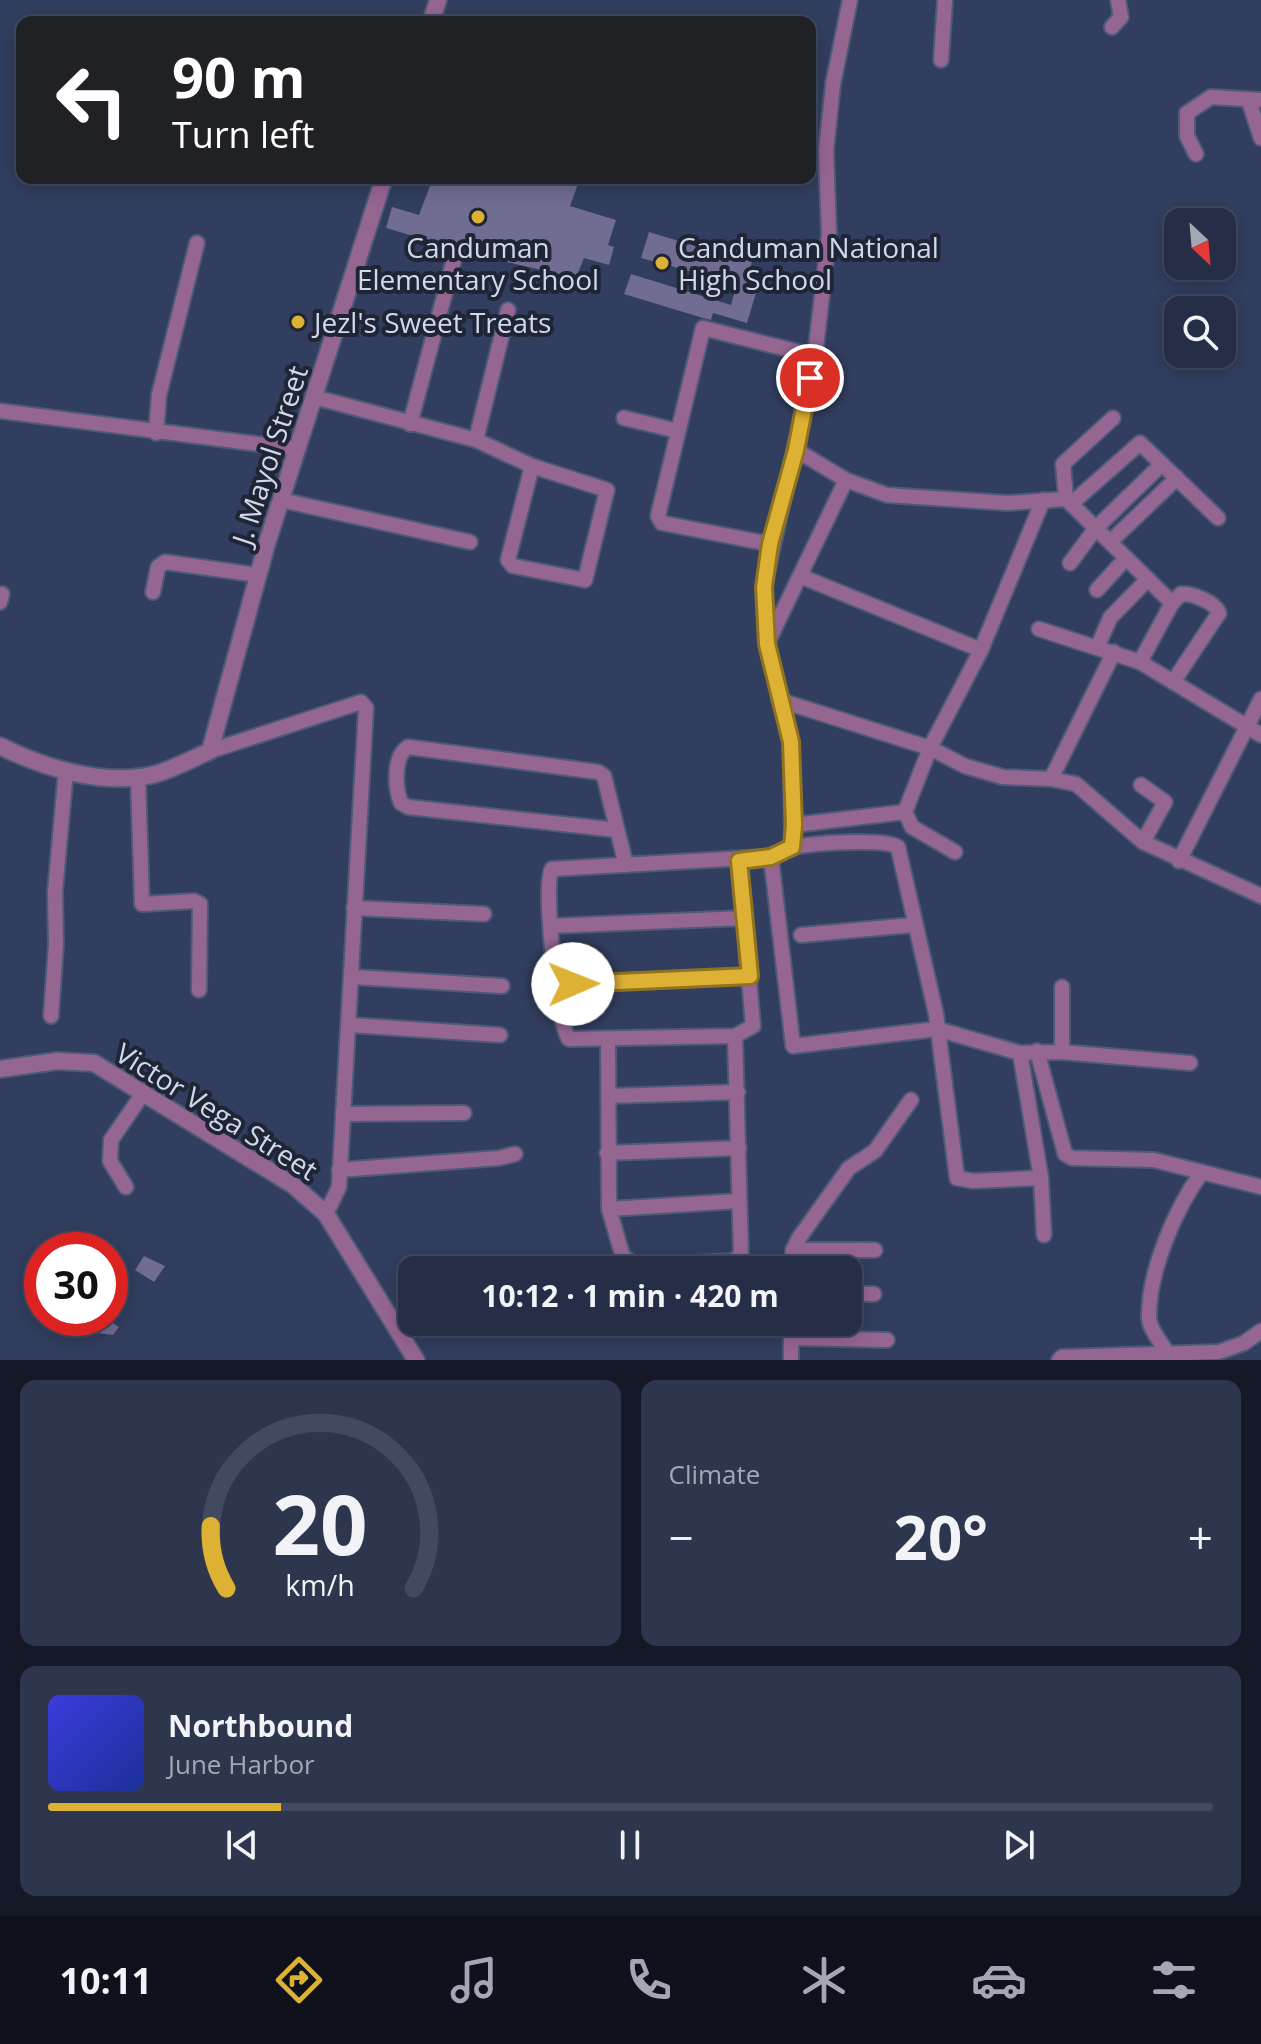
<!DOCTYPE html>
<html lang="en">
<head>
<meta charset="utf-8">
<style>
	:root { --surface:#262e47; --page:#2e364e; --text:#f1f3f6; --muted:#a4a8b4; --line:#424a60; --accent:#ddb133 }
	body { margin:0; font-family:"Open Sans",sans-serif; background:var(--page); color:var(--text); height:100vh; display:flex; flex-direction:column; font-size:30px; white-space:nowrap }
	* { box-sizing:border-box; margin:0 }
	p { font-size:26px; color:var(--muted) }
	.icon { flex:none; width:44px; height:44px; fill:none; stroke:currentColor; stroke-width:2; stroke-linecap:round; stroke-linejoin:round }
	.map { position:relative; height:1360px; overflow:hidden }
	.panel { display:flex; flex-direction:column; gap:20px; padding:20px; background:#151927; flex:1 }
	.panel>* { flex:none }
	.top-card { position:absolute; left:16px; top:16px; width:800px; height:168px; border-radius:16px; box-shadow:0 4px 20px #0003,0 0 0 2px var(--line); background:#202124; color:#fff; overflow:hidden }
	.needle { width:52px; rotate:154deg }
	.fabs { position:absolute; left:1164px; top:208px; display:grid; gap:16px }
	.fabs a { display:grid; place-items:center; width:72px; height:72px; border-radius:16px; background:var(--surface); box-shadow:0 4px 20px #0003,0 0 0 2px var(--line); font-size:40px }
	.speed { position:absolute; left:24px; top:1232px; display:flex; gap:16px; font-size:40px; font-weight:700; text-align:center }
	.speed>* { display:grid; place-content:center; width:104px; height:104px; border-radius:50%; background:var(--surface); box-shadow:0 4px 20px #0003,0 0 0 2px var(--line); line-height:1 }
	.speed .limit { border:12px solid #d22; background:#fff; color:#111 }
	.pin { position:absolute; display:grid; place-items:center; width:68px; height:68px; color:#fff; margin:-34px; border:4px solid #fff; border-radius:50%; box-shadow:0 2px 8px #0007 }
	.me { position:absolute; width:88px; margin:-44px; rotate:89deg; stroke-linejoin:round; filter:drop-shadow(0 0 6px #0008) }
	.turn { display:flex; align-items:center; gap:28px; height:168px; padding:0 24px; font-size:36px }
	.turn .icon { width:104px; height:104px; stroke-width:2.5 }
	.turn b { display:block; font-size:56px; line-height:68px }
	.big { font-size:60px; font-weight:700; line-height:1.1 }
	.panel .tile { flex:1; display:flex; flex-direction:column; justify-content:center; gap:12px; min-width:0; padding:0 28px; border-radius:16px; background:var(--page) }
	.panel .dial { align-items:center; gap:0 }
	.dial svg { height:208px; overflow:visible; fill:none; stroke:var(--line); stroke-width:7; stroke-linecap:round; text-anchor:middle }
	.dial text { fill:var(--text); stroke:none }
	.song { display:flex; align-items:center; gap:24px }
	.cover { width:96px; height:96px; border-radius:12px; background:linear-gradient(135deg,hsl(240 70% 55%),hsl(230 70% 35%)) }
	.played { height:8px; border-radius:4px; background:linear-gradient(90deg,var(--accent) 20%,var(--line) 20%) }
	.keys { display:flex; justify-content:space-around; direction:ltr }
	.heat { display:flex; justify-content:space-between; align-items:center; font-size:44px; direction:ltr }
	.panel .tiles { flex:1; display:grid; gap:20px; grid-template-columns:1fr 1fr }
	.tile:last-child { grid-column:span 2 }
	.trip { position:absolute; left:398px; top:1256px; width:464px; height:80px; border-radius:16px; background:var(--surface); box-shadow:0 4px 20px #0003,0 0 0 2px var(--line); font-weight:700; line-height:80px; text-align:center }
	.dock { display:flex; height:128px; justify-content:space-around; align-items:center; background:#0f121c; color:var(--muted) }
	.dock .icon { width:56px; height:56px }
	.dock .on { color:var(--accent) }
	.dock b { font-size:36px; color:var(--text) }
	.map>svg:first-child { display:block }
</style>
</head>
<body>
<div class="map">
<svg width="1261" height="1360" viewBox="0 0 1261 1360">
	<rect width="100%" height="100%" fill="#323e5f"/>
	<g fill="#706c92">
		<path d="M433 178H580L570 206 616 220 608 245 614 247 609 265 584 258 576 278 476 255 458 242 448 246 386 228 392 207 419 215Z"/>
		<path d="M649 232 732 257 736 243 756 248 749 272 761 276 747 323 713 313 711 320 703 318 624 294 631 274 731 305 737 284 641 258Z"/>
		<path d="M144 1256 165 1266 154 1282 135 1270Z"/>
		<path d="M93 1318H105L119 1327 113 1335 91 1332Z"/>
	</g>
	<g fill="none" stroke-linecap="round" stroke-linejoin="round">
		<defs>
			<g id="minor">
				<path d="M1112 27 1121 17 1118 0"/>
				<path d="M941 60 945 0"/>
				<path d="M1249 101 1261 138"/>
				<path d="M1196 154 1187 136V113L1211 97 1261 100"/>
				<path d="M314 397 476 440 532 466 607 490 585 580 513 566 508 560 532 466"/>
				<path d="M0 411 297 449"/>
				<path d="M624 418 678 431"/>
				<path d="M410 424 456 252"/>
				<path d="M156 433 159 395 197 243"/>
				<path d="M476 440 508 310"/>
				<path d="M796 450 846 480 887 495 1008 503 1066 499 1172 603 1140 662"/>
				<path d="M1066 499 1063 464 1113 418"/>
				<path d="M281 500 470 542"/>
				<path d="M1071 504 1140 443 1218 518"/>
				<path d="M1110 542 1177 478"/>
				<path d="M770 544 662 523 658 516 703 328 815 356"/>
				<path d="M1070 563 1096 528 1162 464"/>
				<path d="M800 576 981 650"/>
				<path d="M1097 590 1126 558"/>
				<path d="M153 592 158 567 165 562 258 575"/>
				<path d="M0 602 2 594"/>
				<path d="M1172 603 1181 594C1192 593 1215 602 1219 613L1173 682"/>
				<path d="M1039 629 1140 662 1261 735"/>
				<path d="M767 644 846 480"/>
				<path d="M1097 648 1110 618 1148 579"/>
				<path d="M779 700 930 748 965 766 1003 777 1051 779 1076 784 1143 842 1261 896"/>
				<path d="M210 751 361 702 366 708 339 1187 326 1214"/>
				<path d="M138 777 142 904 194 901 200 904 199 990"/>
				<path d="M1051 779 1114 652"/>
				<path d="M1141 785 1165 802 1143 842"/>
				<path d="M794 825 905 812"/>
				<path d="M617 830 408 807 401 803C395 788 393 756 408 747L598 772 604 776 626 865"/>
				<path d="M792 847 791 742 767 644 764 587 815 356 829 234 826 150 833 84 850 0"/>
				<path d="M955 852 912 827 905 812 930 748 981 650 1043 500"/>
				<path d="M771 857 793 1046 937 1029 1020 1053 1062 1052 1190 1063"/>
				<path d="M762 858C773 856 781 850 791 848 810 843 884 838 898 847L936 1014 957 1178 973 1181 1041 1178"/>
				<path d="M739 861 752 1014 753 1026 735 1036 569 1039C558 1027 542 880 552 869L762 857"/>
				<path d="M1179 861 1261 699"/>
				<path d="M354 908 484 914"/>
				<path d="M551 926 744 918"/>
				<path d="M801 935 913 925"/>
				<path d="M353 977 502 986"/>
				<path d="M557 984 750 976"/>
				<path d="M1062 987V1052"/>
				<path d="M51 1016 56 944 55 892 66 770"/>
				<path d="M350 1025 500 1035"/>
				<path d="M608 1039 609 1209 623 1257 638 1266 733 1261 741 1255 735 1036"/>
				<path d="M1037 1051 1065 1154 1072 1158 1154 1160 1261 1187"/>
				<path d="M1020 1053 1041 1178 1044 1235"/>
				<path d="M609 1096 738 1092"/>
				<path d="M343 1114 464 1113"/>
				<path d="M607 1153 739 1148"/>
				<path d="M339 1170 499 1158 515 1154"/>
				<path d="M126 1187 110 1161 111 1140 144 1092"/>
				<path d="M609 1209 739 1201"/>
				<path d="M793 1250H875"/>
				<path d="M792 1270 793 1250 799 1238 849 1168 875 1151 911 1100"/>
				<path d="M848 1294H874"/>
				<path d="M791 1322V1360"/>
				<path d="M792 1338 887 1340"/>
				<path d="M1167 1352C1161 1343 1150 1329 1149 1319 1148 1272 1175 1209 1202 1172"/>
				<path d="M1059 1360 1062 1357 1219 1352 1244 1343 1261 1331"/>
			</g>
			<g id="tertiary">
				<path d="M431 22 438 0"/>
				<path d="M0 746C44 768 102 786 152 775 172 770 191 759 210 751L267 543 384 178"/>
				<path d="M0 1069 57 1061 94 1063 293 1185 326 1214 416 1360"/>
			</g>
		</defs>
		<use href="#minor" stroke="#4e5a78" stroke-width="18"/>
		<use href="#tertiary" stroke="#4e5a78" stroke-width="20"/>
		<use href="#minor" stroke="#966693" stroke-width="14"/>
		<use href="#tertiary" stroke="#966693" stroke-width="16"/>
	</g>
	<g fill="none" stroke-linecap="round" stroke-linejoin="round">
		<defs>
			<path id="route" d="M573 984 750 976 739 861 771 857 792 847 794 825 791 742 767 644 764 587 770 544 796 450 810 378"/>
		</defs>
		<use href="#route" stroke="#907321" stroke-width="20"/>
		<use href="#route" stroke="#ddb133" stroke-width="14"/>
	</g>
	<g fill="#ddb133" stroke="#202535" stroke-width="3">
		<circle cx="478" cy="217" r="8"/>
		<circle cx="662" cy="263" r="8"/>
		<circle cx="298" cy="322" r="8"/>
	</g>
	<g text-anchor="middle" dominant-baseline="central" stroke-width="8" stroke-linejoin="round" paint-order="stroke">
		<g font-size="28" fill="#d0d8ec" stroke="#202535" text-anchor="start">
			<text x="478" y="247" text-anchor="middle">Canduman<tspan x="478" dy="32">Elementary School</tspan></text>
			<text x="678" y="247">Canduman National<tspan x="678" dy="32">High School</tspan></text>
			<text x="314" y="322">Jezl's Sweet Treats</text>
		</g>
		<g font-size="28" fill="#d0d8ec" stroke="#202535">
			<text transform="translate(269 455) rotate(-72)">J. Mayol Street</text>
			<text transform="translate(217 1111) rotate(32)">Victor Vega Street</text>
		</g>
	</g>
</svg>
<div class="fabs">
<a><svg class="needle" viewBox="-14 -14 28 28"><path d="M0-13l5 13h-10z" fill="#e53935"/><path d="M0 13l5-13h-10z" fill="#a4a8b4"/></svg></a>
<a><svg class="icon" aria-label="search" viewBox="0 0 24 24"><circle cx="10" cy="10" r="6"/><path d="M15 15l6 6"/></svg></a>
</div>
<div class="speed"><div class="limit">30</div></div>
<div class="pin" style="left:810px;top:378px;background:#d93025"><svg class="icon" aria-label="arrive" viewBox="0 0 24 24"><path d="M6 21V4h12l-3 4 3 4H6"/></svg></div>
<svg class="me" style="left:573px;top:984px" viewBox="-20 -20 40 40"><circle r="19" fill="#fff"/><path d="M0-13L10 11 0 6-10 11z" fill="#ddb133"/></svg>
<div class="trip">10:12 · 1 min · 420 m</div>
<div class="top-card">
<div class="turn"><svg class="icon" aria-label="left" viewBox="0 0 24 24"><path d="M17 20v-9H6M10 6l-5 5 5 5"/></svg><div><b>90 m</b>Turn left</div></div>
</div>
</div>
<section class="panel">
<div class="tiles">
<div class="tile dial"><svg viewBox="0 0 100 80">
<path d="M14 69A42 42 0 1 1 86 69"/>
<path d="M14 69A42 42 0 0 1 8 45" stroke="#ddb133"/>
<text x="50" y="56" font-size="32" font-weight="700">20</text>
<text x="50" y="72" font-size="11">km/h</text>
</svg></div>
<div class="tile"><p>Climate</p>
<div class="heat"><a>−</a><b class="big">20°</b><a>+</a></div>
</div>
<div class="tile">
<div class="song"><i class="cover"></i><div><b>Northbound</b><p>June Harbor</p></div></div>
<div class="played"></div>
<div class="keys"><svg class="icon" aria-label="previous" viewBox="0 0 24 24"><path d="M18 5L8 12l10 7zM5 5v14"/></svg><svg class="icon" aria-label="pause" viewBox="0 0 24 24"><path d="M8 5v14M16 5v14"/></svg><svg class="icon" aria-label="next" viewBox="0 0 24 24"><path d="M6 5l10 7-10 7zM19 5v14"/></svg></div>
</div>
</div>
</section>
<nav class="dock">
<b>10:11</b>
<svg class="icon on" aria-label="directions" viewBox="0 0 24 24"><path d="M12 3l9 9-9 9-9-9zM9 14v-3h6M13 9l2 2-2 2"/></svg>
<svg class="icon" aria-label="music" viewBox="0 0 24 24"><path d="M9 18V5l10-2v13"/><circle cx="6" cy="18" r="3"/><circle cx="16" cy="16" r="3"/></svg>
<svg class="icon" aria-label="phone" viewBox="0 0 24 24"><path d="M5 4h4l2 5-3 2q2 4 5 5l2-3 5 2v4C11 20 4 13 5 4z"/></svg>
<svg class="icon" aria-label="climate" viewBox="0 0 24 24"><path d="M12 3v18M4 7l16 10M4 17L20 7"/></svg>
<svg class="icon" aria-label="car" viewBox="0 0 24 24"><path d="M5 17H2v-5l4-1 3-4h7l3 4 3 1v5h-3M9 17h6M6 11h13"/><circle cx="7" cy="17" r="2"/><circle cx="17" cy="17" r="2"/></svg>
<svg class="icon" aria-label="filters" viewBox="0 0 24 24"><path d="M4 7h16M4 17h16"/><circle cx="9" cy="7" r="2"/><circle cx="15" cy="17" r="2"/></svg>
</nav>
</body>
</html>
